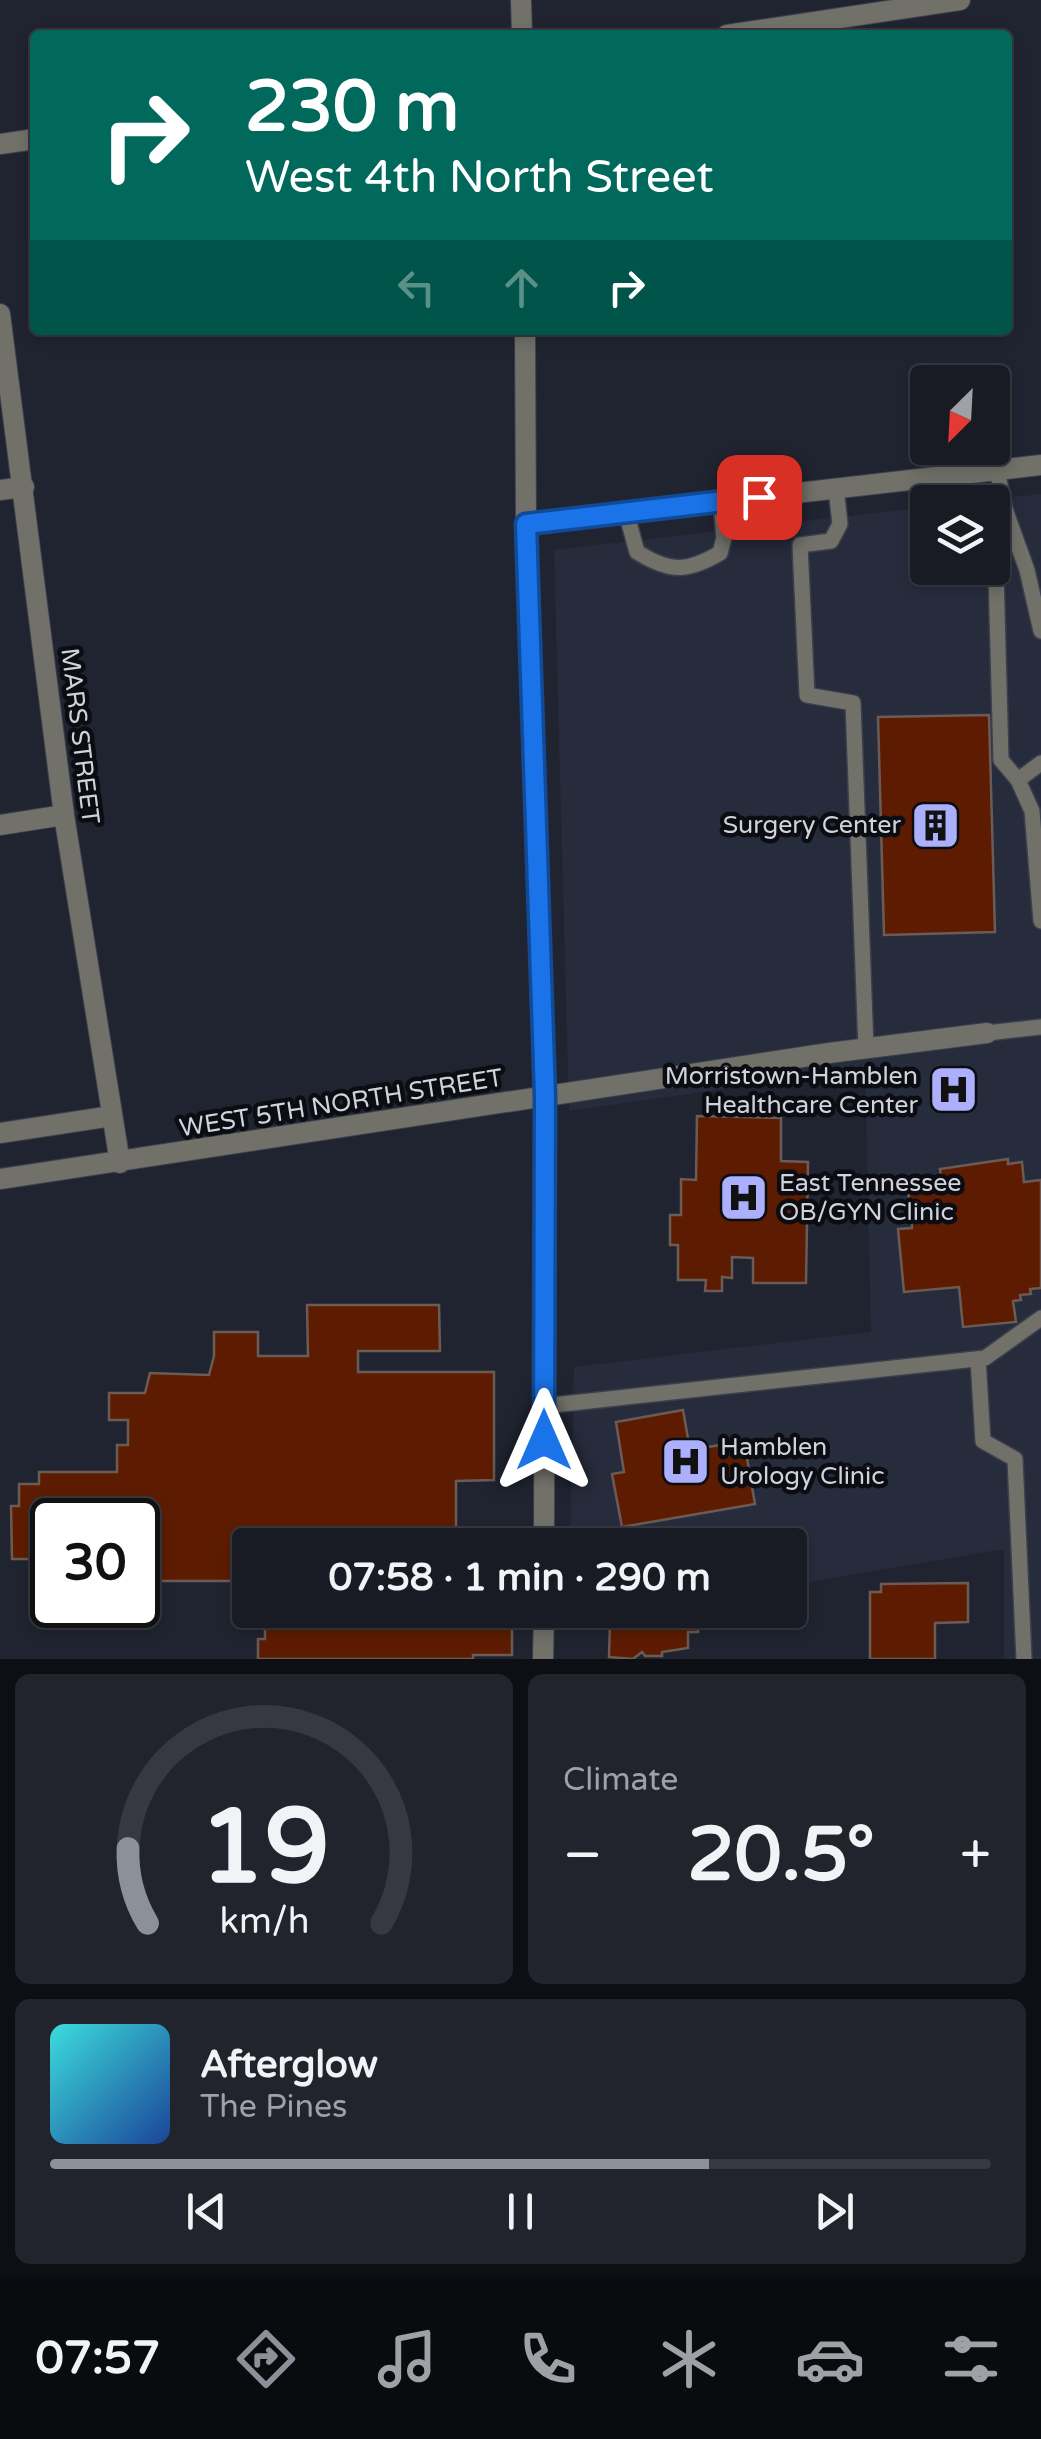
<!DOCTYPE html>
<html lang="en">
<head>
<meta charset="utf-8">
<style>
	:root { --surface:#181b24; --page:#21242c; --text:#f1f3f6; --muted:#9fa1a6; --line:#363941; --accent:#8c9099 }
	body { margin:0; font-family:"Varela Round",sans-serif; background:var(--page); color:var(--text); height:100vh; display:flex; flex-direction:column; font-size:38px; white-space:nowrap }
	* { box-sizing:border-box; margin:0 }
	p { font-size:32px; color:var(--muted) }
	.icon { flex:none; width:55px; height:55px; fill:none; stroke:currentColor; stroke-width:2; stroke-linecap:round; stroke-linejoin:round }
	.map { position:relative; height:1659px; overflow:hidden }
	.panel { display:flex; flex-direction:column; gap:15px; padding:15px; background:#0d0f14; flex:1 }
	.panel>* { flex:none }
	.guide { position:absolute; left:30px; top:30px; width:982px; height:305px; border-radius:10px; box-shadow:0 5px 15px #0003,0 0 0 2px var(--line); background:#00695c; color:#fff; overflow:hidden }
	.needle { width:65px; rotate:204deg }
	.controls { position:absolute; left:910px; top:365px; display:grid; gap:20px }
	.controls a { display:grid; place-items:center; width:100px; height:100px; border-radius:10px; background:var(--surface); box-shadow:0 5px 15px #0003,0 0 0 2px var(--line); font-size:50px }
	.speed { position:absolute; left:30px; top:1498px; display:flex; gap:20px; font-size:50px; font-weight:700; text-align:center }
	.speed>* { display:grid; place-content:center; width:130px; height:130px; border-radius:50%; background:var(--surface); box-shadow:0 5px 15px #0003,0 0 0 2px var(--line); line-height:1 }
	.speed .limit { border:5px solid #111; border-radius:15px; background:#fff; color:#111 }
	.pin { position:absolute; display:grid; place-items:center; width:85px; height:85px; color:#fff; margin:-42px; border-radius:20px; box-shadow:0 5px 15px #0006 }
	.me { position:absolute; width:110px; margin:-55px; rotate:0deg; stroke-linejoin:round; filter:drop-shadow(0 0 8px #0008) }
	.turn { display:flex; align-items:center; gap:35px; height:210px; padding:0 50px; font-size:45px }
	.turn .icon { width:130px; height:130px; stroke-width:2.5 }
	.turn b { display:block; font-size:70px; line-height:85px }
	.lanes { display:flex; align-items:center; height:95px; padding:0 50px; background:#0003; justify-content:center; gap:50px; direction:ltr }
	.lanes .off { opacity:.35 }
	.big { font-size:75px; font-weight:700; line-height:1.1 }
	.panel .tile { flex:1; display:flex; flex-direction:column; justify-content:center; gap:15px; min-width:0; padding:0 35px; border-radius:15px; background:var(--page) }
	.panel .dial { align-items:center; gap:0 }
	.dial svg { height:260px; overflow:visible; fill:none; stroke:var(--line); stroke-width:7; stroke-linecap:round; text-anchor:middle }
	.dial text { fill:var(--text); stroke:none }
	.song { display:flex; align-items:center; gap:30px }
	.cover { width:120px; height:120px; border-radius:15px; background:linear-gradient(135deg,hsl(180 70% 55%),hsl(220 70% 35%)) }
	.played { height:10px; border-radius:5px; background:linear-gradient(90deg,var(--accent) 70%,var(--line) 70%) }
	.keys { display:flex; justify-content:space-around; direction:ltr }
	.heat { display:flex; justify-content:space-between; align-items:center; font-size:55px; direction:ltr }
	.panel .tiles { flex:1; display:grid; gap:15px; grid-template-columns:1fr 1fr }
	.tile:last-child { grid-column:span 2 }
	.trip { position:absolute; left:232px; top:1528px; width:575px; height:100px; border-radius:10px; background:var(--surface); box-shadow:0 5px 15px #0003,0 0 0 2px var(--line); font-weight:700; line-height:100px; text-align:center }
	.tabs { display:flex; height:160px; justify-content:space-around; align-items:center; background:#0a0b0e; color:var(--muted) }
	.tabs .icon { width:70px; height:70px }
	.tabs .current { color:var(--accent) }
	.tabs b { font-size:45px; color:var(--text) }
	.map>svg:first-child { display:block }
</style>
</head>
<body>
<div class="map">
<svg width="1041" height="1659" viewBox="0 0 1041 1659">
	<rect width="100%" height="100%" fill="#202430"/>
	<path fill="#272c3d" d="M1041 494V1659H1004V1549L790 1585V1545H570L574 1367 871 1332 865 1069 569 1111 554 550 927 507 928 568H992V502H967Z"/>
	<g fill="#5d1c01" stroke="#6b5b55" stroke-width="2.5">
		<path d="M989 715 995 932 884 935 878 717Z"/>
		<path d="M697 1116 781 1118V1161L808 1162 806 1283H753V1258L732 1257V1278L722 1277V1291H705L706 1280H678V1245H670V1215H681V1179L696 1180Z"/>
		<path d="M1008 1159V1164L1022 1162 1024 1182 1041 1180V1288L1030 1289 1031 1294 1020 1295 1021 1300 1013 1301 1016 1322 963 1327 959 1287 904 1292 898 1229 912 1228 908 1190 942 1187 940 1169Z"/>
		<path d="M307 1305H439L440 1351H358V1372H494V1480L456 1481V1545H250V1553H236L237 1581H154V1591H138V1520H52V1559H12L11 1506H19V1484H39V1472H117V1445H128V1420H109V1393H145L150 1373 209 1375 214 1356V1332H258V1356H308Z"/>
		<path d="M683 1410 690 1450 744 1441 755 1504 622 1527 612 1474 624 1472 616 1422Z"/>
		<path d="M968 1583V1622L935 1623V1659H870V1592H881V1584Z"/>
		<path d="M265 1610H512V1655H473V1659H258V1639H265Z"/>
		<path d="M660 1615 698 1616V1632H688V1648L662 1652V1656H645L642 1652 633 1659 609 1657 610 1622 660 1620Z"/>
	</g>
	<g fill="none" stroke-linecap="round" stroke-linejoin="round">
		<defs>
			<g id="lane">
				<path d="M997 470 1005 509 995 537 1001 760 1018 780 1032 811 1041 921"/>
				<path d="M836 488 840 524 831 541 800 545 807 695 853 703 866 1048"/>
				<path d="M1005 509 1027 570 1041 631"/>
				<path d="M626 512 637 552C669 572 686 573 720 553L724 538 721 502"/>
				<path d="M1018 780 1041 763"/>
				<path d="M987 1033 1041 1027"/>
				<path d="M978 1359 983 1441 1015 1459 1024 1659"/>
				<path d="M544 1406 985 1358 1041 1318"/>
			</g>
			<g id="street">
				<path d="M521 0 522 35"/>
				<path d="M727 35 960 0"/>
				<path d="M0 144 35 139"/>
				<path d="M0 314 64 815 120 1163"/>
				<path d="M525 330 526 524 545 1096 544 1545"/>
				<path d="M0 490 24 487"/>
				<path d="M526 524 1041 465"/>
				<path d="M0 825 64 815"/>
				<path d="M0 1133 112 1116"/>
				<path d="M0 1179 829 1053 987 1033"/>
				<path d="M543 1659 544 1610"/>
			</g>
		</defs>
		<use href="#lane" stroke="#3c404c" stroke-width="18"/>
		<use href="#street" stroke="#3c404c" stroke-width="22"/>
		<use href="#lane" stroke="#71716a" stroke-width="15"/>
		<use href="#street" stroke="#71716a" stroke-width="20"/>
	</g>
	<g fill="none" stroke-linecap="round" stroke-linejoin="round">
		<defs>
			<path id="route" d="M544 1440 545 1096 526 524 759 497"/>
		</defs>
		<use href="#route" stroke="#114b97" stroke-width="25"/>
		<use href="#route" stroke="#1a73e8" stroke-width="18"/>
	</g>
	<defs>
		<symbol id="building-square" viewBox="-11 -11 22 22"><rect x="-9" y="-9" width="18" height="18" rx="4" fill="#acaffb" stroke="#0c0d13"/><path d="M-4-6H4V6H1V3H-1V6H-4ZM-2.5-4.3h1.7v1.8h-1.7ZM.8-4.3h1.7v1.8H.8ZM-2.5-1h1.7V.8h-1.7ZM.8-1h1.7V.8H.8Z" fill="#111"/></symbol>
		<symbol id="hospital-square" viewBox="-11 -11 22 22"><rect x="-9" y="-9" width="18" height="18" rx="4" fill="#acaffb" stroke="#0c0d13"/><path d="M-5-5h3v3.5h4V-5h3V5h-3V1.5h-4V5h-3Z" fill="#111"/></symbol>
	</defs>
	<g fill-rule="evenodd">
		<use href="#building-square" x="908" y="798" width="55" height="55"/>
		<use href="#hospital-square" x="926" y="1062" width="55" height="55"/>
		<use href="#hospital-square" x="716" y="1170" width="55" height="55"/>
		<use href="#hospital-square" x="658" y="1434" width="55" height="55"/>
	</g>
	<g text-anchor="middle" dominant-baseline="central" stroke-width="9" stroke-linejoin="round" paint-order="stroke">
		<g font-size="25" fill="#d1d3dc" stroke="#0c0d13">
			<text transform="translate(80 736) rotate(83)">MARS STREET</text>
			<text transform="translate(341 1103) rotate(-9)">WEST 5TH NORTH STREET</text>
		</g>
		<g font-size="25" fill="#d1d3dc" stroke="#0c0d13" text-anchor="end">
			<text x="901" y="825">Surgery Center</text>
			<text x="918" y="1076">Morristown-Hamblen<tspan x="918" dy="29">Healthcare Center</tspan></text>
			<text x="779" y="1183" text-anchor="start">East Tennessee<tspan x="779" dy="29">OB/GYN Clinic</tspan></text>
			<text x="720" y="1447" text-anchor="start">Hamblen<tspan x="720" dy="29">Urology Clinic</tspan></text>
		</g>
	</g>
</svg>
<div class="controls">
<a><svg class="needle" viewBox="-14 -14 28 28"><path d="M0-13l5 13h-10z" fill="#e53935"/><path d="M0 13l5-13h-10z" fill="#9fa1a6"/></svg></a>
<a><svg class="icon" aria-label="layers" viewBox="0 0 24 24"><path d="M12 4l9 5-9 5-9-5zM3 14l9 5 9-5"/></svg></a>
</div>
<div class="speed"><div class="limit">30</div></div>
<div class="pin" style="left:759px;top:497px;background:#d93025"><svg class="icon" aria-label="arrive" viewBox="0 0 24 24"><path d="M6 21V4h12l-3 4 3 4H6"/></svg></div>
<svg class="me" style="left:544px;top:1440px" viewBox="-20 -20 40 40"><path d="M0-17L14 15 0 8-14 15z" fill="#1a73e8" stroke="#fff" stroke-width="4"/></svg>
<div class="trip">07:58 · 1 min · 290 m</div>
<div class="guide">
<div class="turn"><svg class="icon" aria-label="right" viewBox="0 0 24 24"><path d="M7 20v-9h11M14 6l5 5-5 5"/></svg><div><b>230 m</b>West 4th North Street</div></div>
<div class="lanes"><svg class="icon off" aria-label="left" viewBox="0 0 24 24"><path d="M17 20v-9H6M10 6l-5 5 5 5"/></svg><svg class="icon off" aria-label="ahead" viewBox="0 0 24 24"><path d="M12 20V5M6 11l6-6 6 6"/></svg><svg class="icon" aria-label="right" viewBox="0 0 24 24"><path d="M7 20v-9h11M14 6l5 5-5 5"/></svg></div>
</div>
</div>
<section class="panel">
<div class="tiles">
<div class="tile dial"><svg viewBox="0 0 100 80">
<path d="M14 69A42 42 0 1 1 86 69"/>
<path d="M14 69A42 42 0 0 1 8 46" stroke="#8c9099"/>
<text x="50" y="56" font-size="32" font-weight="700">19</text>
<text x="50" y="72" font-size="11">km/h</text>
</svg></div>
<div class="tile"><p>Climate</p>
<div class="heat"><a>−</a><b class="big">20.5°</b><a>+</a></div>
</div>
<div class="tile">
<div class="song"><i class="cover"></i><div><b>Afterglow</b><p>The Pines</p></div></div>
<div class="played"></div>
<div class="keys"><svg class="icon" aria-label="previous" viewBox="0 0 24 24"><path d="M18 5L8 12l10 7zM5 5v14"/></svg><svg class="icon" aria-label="pause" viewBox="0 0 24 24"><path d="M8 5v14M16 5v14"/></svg><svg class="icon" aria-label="next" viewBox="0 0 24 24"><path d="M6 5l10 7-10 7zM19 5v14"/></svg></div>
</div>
</div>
</section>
<nav class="tabs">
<b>07:57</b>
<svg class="icon current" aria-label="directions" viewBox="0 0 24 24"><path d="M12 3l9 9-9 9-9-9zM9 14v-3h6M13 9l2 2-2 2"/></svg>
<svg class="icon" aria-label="music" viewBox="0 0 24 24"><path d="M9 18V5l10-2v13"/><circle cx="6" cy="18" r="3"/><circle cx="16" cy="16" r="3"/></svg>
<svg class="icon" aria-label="phone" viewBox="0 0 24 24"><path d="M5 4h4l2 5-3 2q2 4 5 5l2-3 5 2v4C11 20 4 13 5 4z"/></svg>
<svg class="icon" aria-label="climate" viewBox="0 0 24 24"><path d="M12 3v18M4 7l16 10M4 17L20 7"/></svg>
<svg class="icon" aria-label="car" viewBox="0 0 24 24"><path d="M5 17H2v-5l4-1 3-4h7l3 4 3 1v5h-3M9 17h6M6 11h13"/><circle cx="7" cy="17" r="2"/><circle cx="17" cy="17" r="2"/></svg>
<svg class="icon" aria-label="filters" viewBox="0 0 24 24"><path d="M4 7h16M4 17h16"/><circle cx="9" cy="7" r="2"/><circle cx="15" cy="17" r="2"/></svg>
</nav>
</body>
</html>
